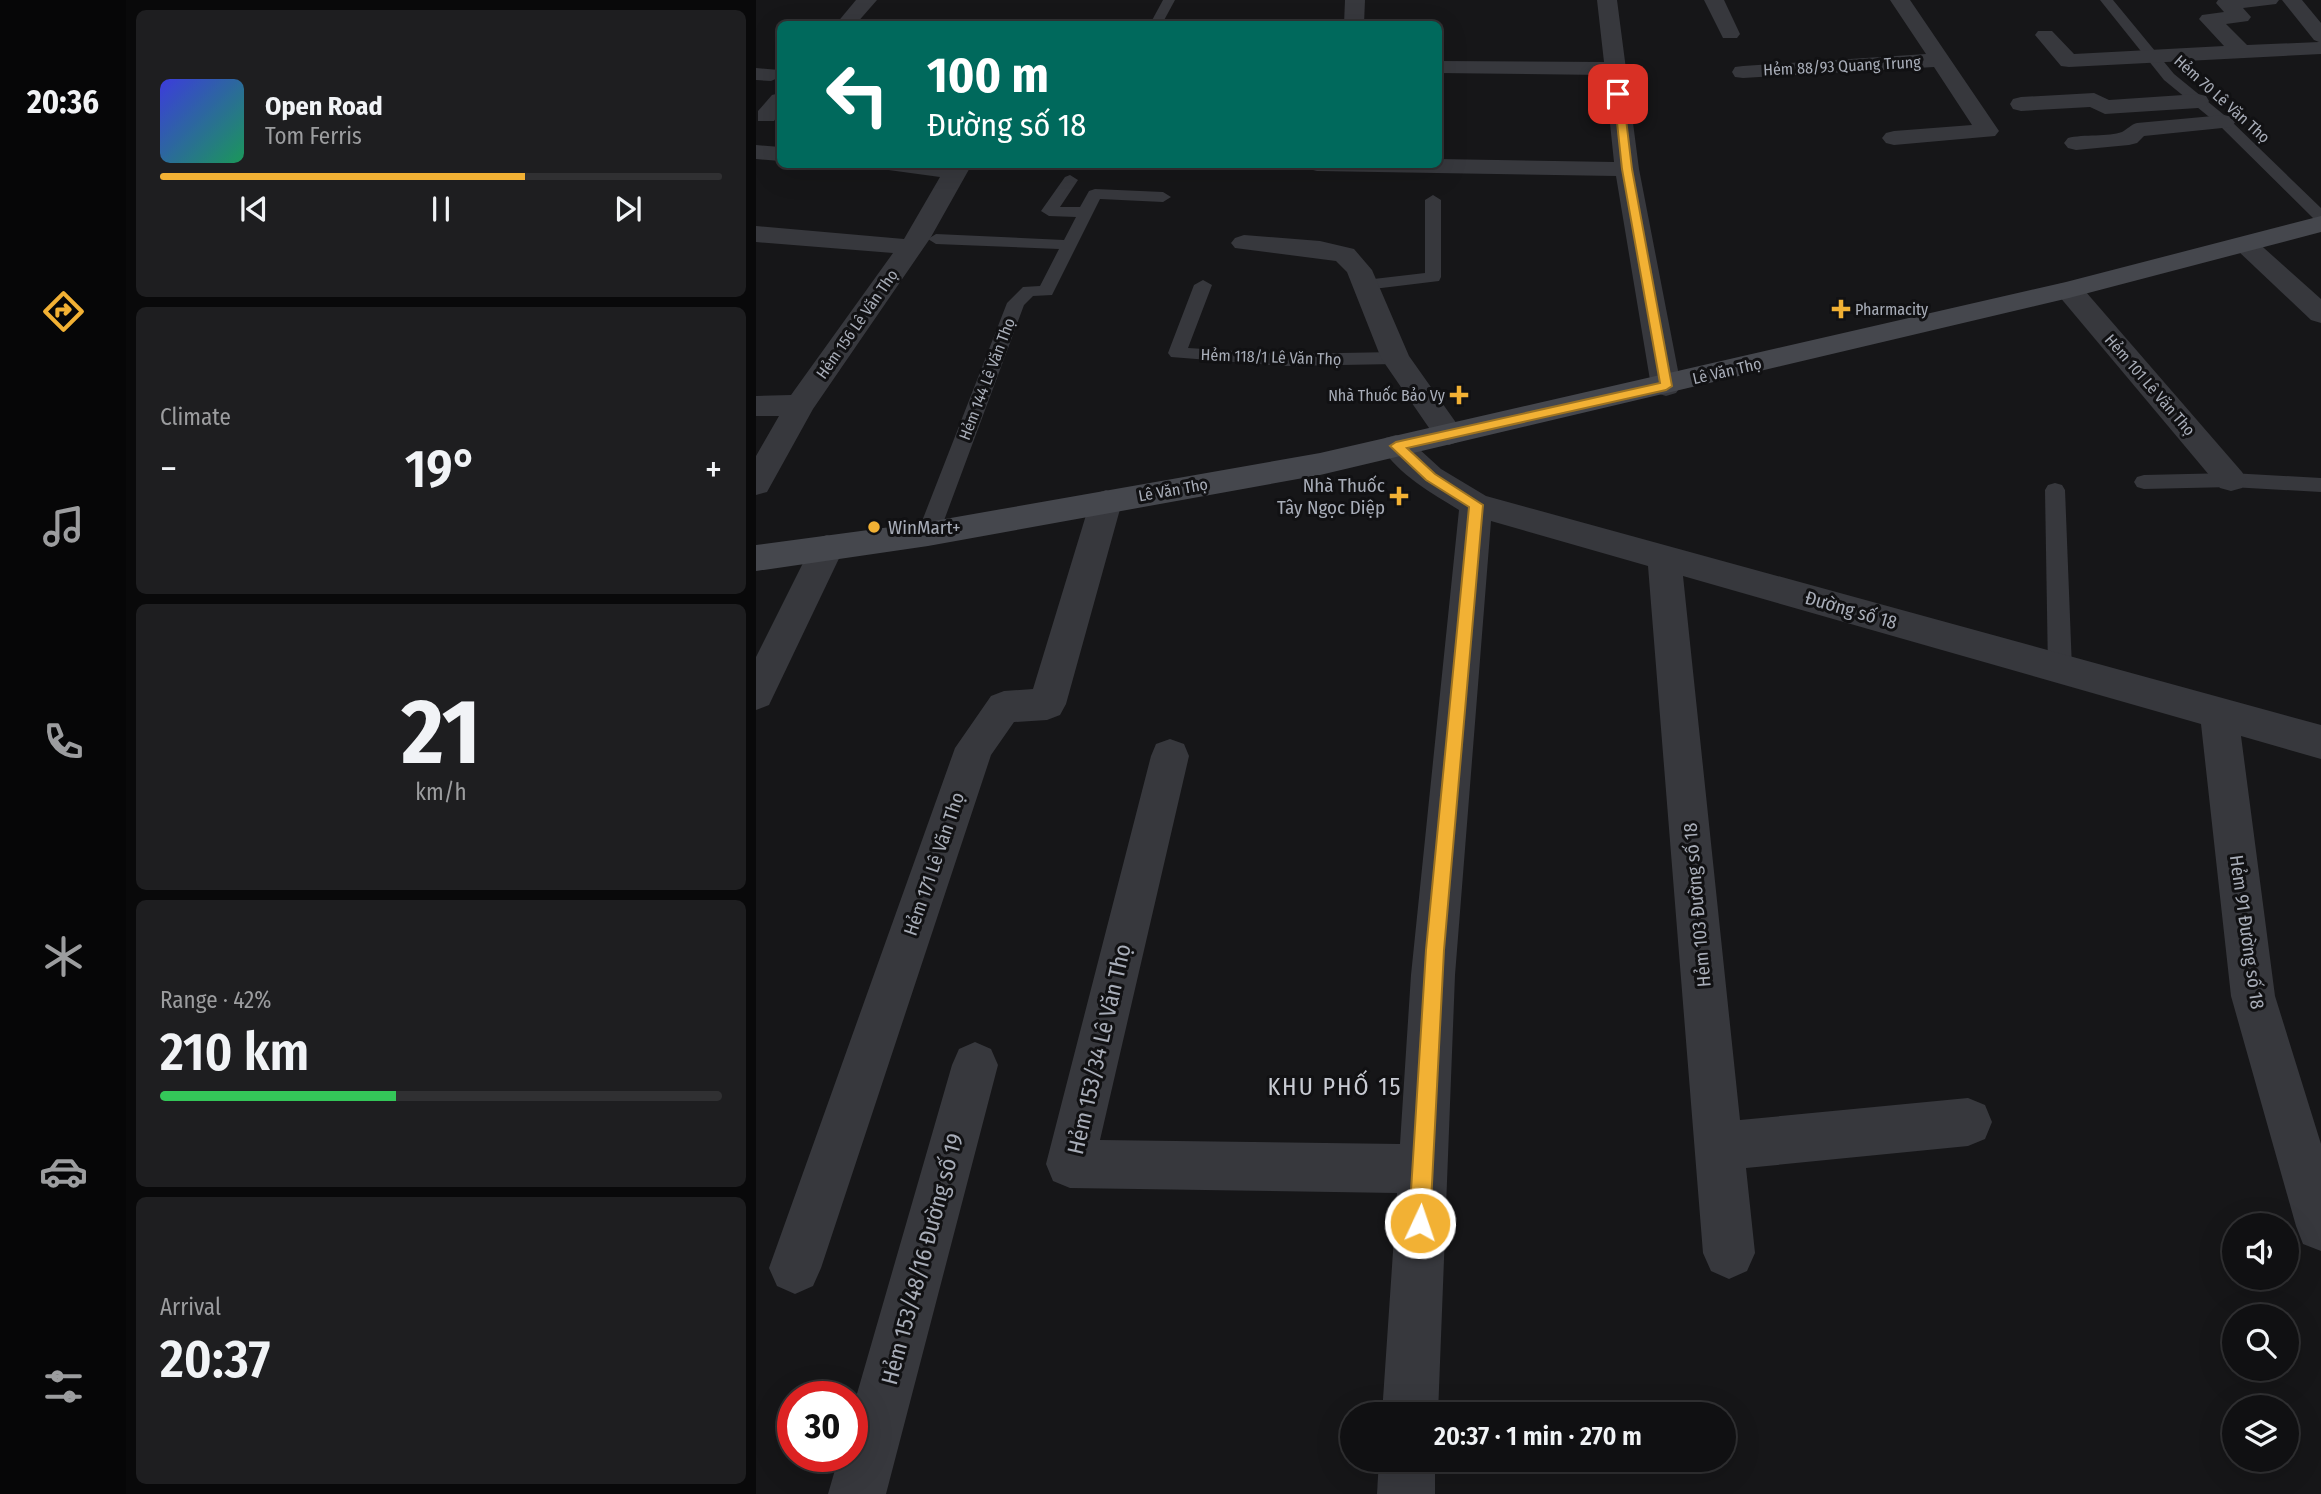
<!DOCTYPE html>
<html lang="en">
<head>
<meta charset="utf-8">
<style>
	:root { --surface:#101012; --page:#1e1e20; --text:#f1f3f6; --muted:#9c9d9f; --line:#303032; --accent:#f2b134 }
	body { margin:0; font-family:"Fira Sans Condensed",sans-serif; background:var(--page); color:var(--text); height:100vh; display:flex; flex-direction:column; font-size:26px; white-space:nowrap }
	* { box-sizing:border-box; margin:0 }
	p { font-size:23px; color:var(--muted) }
	.icon { flex:none; width:38px; height:38px; fill:none; stroke:currentColor; stroke-width:2; stroke-linecap:round; stroke-linejoin:round }
	.map { position:relative; flex:1; overflow:hidden }
	.panel { display:flex; flex-direction:column; gap:10px; padding:10px; background:#09090a; width:630px }
	.panel>* { flex:none }
	.banner { position:absolute; left:21px; top:21px; width:665px; height:147px; border-radius:10px; box-shadow:0 7px 28px #0002,0 0 0 2px var(--line); background:#00695c; color:#fff; overflow:hidden }
	.tools { position:absolute; left:1466px; top:1213px; display:grid; gap:14px }
	.tools a { display:grid; place-items:center; width:77px; height:77px; border-radius:50%; background:var(--surface); box-shadow:0 7px 28px #0002,0 0 0 2px var(--line); font-size:35px }
	.speed { position:absolute; left:21px; top:1381px; display:flex; gap:14px; font-size:35px; font-weight:700; text-align:center }
	.speed>* { display:grid; place-content:center; width:91px; height:91px; border-radius:50%; background:var(--surface); box-shadow:0 7px 28px #0002,0 0 0 2px var(--line); line-height:1 }
	.speed .limit { border:10px solid #d22; background:#fff; color:#111 }
	.pin { position:absolute; display:grid; place-items:center; width:60px; height:60px; color:#fff; margin:-30px; border-radius:14px; box-shadow:0 4px 10px #0006 }
	.me { position:absolute; width:77px; margin:-38px; rotate:3deg; stroke-linejoin:round; filter:drop-shadow(0 0 5px #0008) }
	.turn { display:flex; align-items:center; gap:24px; height:147px; padding:0 35px; font-size:32px }
	.turn .icon { width:91px; height:91px; stroke-width:2.5 }
	.turn b { display:block; font-size:49px; line-height:60px }
	.big { font-size:52px; font-weight:600; line-height:1.1 }
	.panel .card { flex:1; display:flex; flex-direction:column; justify-content:center; gap:10px; min-width:0; padding:0 24px; border-radius:10px; background:var(--page) }
	.panel .dial { align-items:center; gap:0 }
	.dial b { font-size:91px; line-height:1 }
	.song { display:flex; align-items:center; gap:21px }
	.cover { width:84px; height:84px; border-radius:10px; background:linear-gradient(135deg,hsl(240 70% 55%),hsl(150 70% 35%)) }
	.played { height:7px; border-radius:4px; background:linear-gradient(90deg,var(--accent) 65%,var(--line) 65%) }
	.keys { display:flex; justify-content:space-around; direction:ltr }
	.heat { display:flex; justify-content:space-between; align-items:center; font-size:38px; direction:ltr }
	.charge { height:10px; border-radius:5px; background:linear-gradient(90deg,#34c759 42%,var(--line) 0) }
	.trip { position:absolute; left:584px; top:1402px; width:396px; height:70px; border-radius:35px; background:var(--surface); box-shadow:0 7px 28px #0002,0 0 0 2px var(--line); font-weight:600; line-height:70px; text-align:center }
	main { display:flex; flex:1; min-height:0 }
	.tab-bar { display:flex; flex-direction:column; width:126px; justify-content:space-around; align-items:center; background:#060607; color:var(--muted) }
	.tab-bar .icon { width:49px; height:49px }
	.tab-bar .selected { color:var(--accent) }
	.tab-bar b { font-size:32px; color:var(--text) }
	.map>svg:first-child { display:block }
</style>
</head>
<body>
<main>
<nav class="tab-bar">
<b>20:36</b>
<svg class="icon selected" aria-label="directions" viewBox="0 0 24 24"><path d="M12 3l9 9-9 9-9-9zM9 14v-3h6M13 9l2 2-2 2"/></svg>
<svg class="icon" aria-label="music" viewBox="0 0 24 24"><path d="M9 18V5l10-2v13"/><circle cx="6" cy="18" r="3"/><circle cx="16" cy="16" r="3"/></svg>
<svg class="icon" aria-label="phone" viewBox="0 0 24 24"><path d="M5 4h4l2 5-3 2q2 4 5 5l2-3 5 2v4C11 20 4 13 5 4z"/></svg>
<svg class="icon" aria-label="climate" viewBox="0 0 24 24"><path d="M12 3v18M4 7l16 10M4 17L20 7"/></svg>
<svg class="icon" aria-label="car" viewBox="0 0 24 24"><path d="M5 17H2v-5l4-1 3-4h7l3 4 3 1v5h-3M9 17h6M6 11h13"/><circle cx="7" cy="17" r="2"/><circle cx="17" cy="17" r="2"/></svg>
<svg class="icon" aria-label="filters" viewBox="0 0 24 24"><path d="M4 7h16M4 17h16"/><circle cx="9" cy="7" r="2"/><circle cx="15" cy="17" r="2"/></svg>
</nav>
<section class="panel">
<div class="card">
<div class="song"><i class="cover"></i><div><b>Open Road</b><p>Tom Ferris</p></div></div>
<div class="played"></div>
<div class="keys"><svg class="icon" aria-label="previous" viewBox="0 0 24 24"><path d="M18 5L8 12l10 7zM5 5v14"/></svg><svg class="icon" aria-label="pause" viewBox="0 0 24 24"><path d="M8 5v14M16 5v14"/></svg><svg class="icon" aria-label="next" viewBox="0 0 24 24"><path d="M6 5l10 7-10 7zM19 5v14"/></svg></div>
</div>
<div class="card"><p>Climate</p>
<div class="heat"><a>−</a><b class="big">19°</b><a>+</a></div>
</div>
<div class="card dial"><b>21</b><p>km/h</p></div>
<div class="card"><p>Range · 42%</p><b class="big">210 km</b><div class="charge"></div></div>
<div class="card"><p>Arrival</p><b class="big">20:37</b></div>
</section>
<div class="map">
<svg width="1565" height="1494" viewBox="0 0 1565 1494">
	<rect width="100%" height="100%" fill="#161618"/>
	<g fill="none" stroke-linecap="round" stroke-linejoin="round">
		<g fill="#37383d" fill-rule="evenodd">
			<path d="M407 0H419L406 24H394Z"/>
			<path d="M1344 0H1357L1418 74 1473 119 1565 208V222L1559 220 1463 125 1408 80Z"/>
			<path d="M314 175 322 180 304 207H324L333 191 339 189 407 192 415 197 407 202 344 199 296 295 277 296 268 305 183 534 179 540 172 542 165 540 161 534 251 303 267 287 284 286 303 249 180 244 172 239 180 234 308 240 320 217 293 216 285 211 309 177Z"/>
			<path d="M677 195 685 200V277L683 281 609 290 603 289 600 285 603 281 609 280 669 273V200Z"/>
			<path d="M447 280 456 285 432 348 530 354 639 352 648 358 639 364 530 366 415 357 412 353 438 285Z"/>
			<path d="M1475 473 1565 478V492L1475 487 1388 489 1381 487 1378 482 1381 477 1388 475Z"/>
			<path d="M1299 483 1306 485 1309 490 1316 669 1312 676 1304 679 1296 676 1292 669 1289 490 1292 485Z"/>
		</g>
		<g fill="#37383d" fill-rule="evenodd">
			<path d="M100 0H121L100 24H80Z"/>
			<path d="M589 0H609L608 24H588Z"/>
			<path d="M841 0H861L883 169 925 386 920 393 910 396 900 393 895 386 860 176 561 171 553 169 549 164H682V159L858 162 849 75 682 73V61L848 62Z"/>
			<path d="M948 0H968L984 34 981 38H967Z"/>
			<path d="M1134 0H1154L1243 131 1239 136 1138 145 1130 143 1126 138 1130 133 1138 131 1216 125 1178 67 987 78 979 77 976 72 979 67 987 66 1170 54Z"/>
			<path d="M1462 0H1523L1520 4 1487 8 1495 17 1492 21 1470 24 1491 45 1563 42 1558 40 1526 0H1546L1565 23V54L1313 67 1305 66 1279 35 1282 31H1296L1318 54 1468 46 1443 19 1446 15 1468 12 1460 3Z"/>
			<path d="M0 68 23 70 24 77 15 81 0 80Z"/>
			<path d="M24 93V113L18 121H2V111L16 95Z"/>
			<path d="M1338 93 1353 100 1442 94 1450 96 1453 101 1450 106 1442 108 1349 114 1334 107 1265 111 1257 109 1254 104 1257 99 1265 97Z"/>
			<path d="M1468 115 1476 117 1479 122 1476 127 1388 136 1381 143 1373 145 1320 150 1312 148 1308 143 1312 138C1327 134 1353 137 1366 132 1372 129 1374 125 1381 123Z"/>
			<path d="M0 145 24 147V161L0 159Z"/>
			<path d="M121 164H216L175 237 57 409 11 492 0 495V456L23 416H0V396L35 395 137 253 0 242V226L148 239 184 177 125 169Z"/>
			<path d="M488 235 564 241 598 249 616 270 653 356 708 434 704 441 693 445 682 441 625 358 591 272 580 261 479 248 475 243 479 238Z"/>
			<path d="M1490 237 1499 240 1565 299V323L1555 320 1481 250 1477 245 1481 240Z"/>
			<path d="M1313 282 1323 284 1486 472 1491 480 1486 488 1475 491 1464 488 1303 296 1299 290 1303 284Z"/>
			<path d="M640 435 651 438 685 469 730 496 1565 725V759L1485 736 1519 996 1565 1144V1251L1547 1244 1540 1226 1475 996 1445 724 927 576 984 1120 1212 1098 1229 1105 1236 1122 1229 1139 1212 1146 990 1168 999 1253 991 1271 973 1279 955 1271 947 1253 892 566 735 521 699 975 682 1414H626L641 1193 314 1188 297 1181 290 1164 395 756 400 744 414 739 428 744 433 756 344 1140 644 1144 655 975 703 510C676 493 642 475 625 446L629 438Z"/>
			<path d="M350 490 361 494 366 502 310 704 304 715 291 720 258 722 235 755 65 1268 57 1286 39 1294 21 1286 13 1268 199 748 235 696 248 691 277 689 334 502 339 494Z"/>
			<path d="M71 535 83 539 88 548 13 705 0 710V657L59 539Z"/>
			<path d="M219 1042 235 1049 242 1065 130 1494H72L83 1456H96V1411L196 1065 203 1049Z"/>
			<path d="M623 1460H679V1494H621Z"/>
		</g>
		<path fill="#45474d" fill-rule="evenodd" d="M1565 216V232L1313 298 564 475 172 546 0 571V545L172 522 564 453 1310 282Z"/>
	</g>
	<path fill="#f2b134" stroke="#9d7322" stroke-width="2" d="M862 91 867 94 876 169 916 386 910 390 651 448 679 474 727 505 688 950 674 1223 671 1230 664 1234 656 1230 653 1223 670 950 713 507 670 480 634 446 640 442 904 383 866 169 858 94Z"/>
	<g fill="#f2b134" stroke="#111113" stroke-width="2.5">
		<path d="M1081.5 298.5h7v7h7v7h-7v7h-7v-7h-7v-7h7z"/>
		<path d="M699.5 384.5h7v7h7v7h-7v7h-7v-7h-7v-7h7z"/>
		<path d="M639.5 485.5h7v7h7v7h-7v7h-7v-7h-7v-7h7z"/>
		<circle cx="118" cy="527" r="7"/>
	</g>
	<g text-anchor="middle" dominant-baseline="central" stroke-width="6" stroke-linejoin="round" paint-order="stroke">
		<g font-size="16" fill="#a8adb8" stroke="#111113">
			<text transform="translate(1086 66) rotate(-3)">Hẻm 88/93 Quang Trung</text>
			<text transform="translate(1466 99) rotate(42)">Hẻm 70 Lê Văn Thọ</text>
			<text transform="translate(101 324) rotate(-55)">Hẻm 156 Lê Văn Thọ</text>
			<text transform="translate(515 357) rotate(2)">Hẻm 118/1 Lê Văn Thọ</text>
			<text transform="translate(971 371) rotate(-13)">Lê Văn Thọ</text>
			<text transform="translate(231 379) rotate(-69)">Hẻm 144 Lê Văn Thọ</text>
			<text transform="translate(1394 385) rotate(49)">Hẻm 101 Lê Văn Thọ</text>
			<text transform="translate(417 490) rotate(-10)">Lê Văn Thọ</text>
		</g>
		<g font-size="16" fill="#a8adb8" stroke="#111113" text-anchor="start">
			<text x="1099" y="309">Pharmacity</text>
			<text x="689" y="395" text-anchor="end">Nhà Thuốc Bảo Vy</text>
		</g>
		<g font-size="19" fill="#a8adb8" stroke="#111113" text-anchor="end">
			<text x="629" y="485">Nhà Thuốc<tspan x="629" dy="22">Tây Ngọc Diệp</tspan></text>
			<text x="132" y="527" text-anchor="start">WinMart+</text>
		</g>
		<g font-size="19" fill="#a8adb8" stroke="#111113">
			<text transform="translate(1095 610) rotate(16)">Đường số 18</text>
			<text transform="translate(178 864) rotate(-71)">Hẻm 171 Lê Văn Thọ</text>
			<text transform="translate(941 905) rotate(-95)">Hẻm 103 Đường số 18</text>
			<text transform="translate(1491 932) rotate(82)">Hẻm 91 Đường số 18</text>
		</g>
		<g font-size="23" fill="#a8adb8" stroke="#111113">
			<text transform="translate(343 1049) rotate(-77)">Hẻm 153/34 Lê Văn Thọ</text>
			<text transform="translate(166 1259) rotate(-75)">Hẻm 153/48/16 Đường số 19</text>
		</g>
		<g font-size="24" letter-spacing="2" fill="#c9ccd4" stroke="#111113">
			<text x="579" y="1087">KHU PHỐ 15</text>
		</g>
	</g>
</svg>
<div class="tools">
<a><svg class="icon" aria-label="sound" viewBox="0 0 24 24"><path d="M4 9h4l5-4v14l-5-4H4zM17 9q2 3 0 6"/></svg></a>
<a><svg class="icon" aria-label="search" viewBox="0 0 24 24"><circle cx="10" cy="10" r="6"/><path d="M15 15l6 6"/></svg></a>
<a><svg class="icon" aria-label="layers" viewBox="0 0 24 24"><path d="M12 4l9 5-9 5-9-5zM3 14l9 5 9-5"/></svg></a>
</div>
<div class="speed"><div class="limit">30</div></div>
<div class="pin" style="left:862px;top:94px;background:#d93025"><svg class="icon" aria-label="arrive" viewBox="0 0 24 24"><path d="M6 21V4h12l-3 4 3 4H6"/></svg></div>
<svg class="me" style="left:664px;top:1223px" viewBox="-20 -20 40 40"><circle r="17" fill="#f2b134" stroke="#fff" stroke-width="3"/><path d="M0-11L8 9 0 5-8 9z" fill="#fff"/></svg>
<div class="trip">20:37 · 1 min · 270 m</div>
<div class="banner">
<div class="turn"><svg class="icon" aria-label="left" viewBox="0 0 24 24"><path d="M17 20v-9H6M10 6l-5 5 5 5"/></svg><div><b>100 m</b>Đường số 18</div></div>
</div>
</div>
</main>
</body>
</html>
